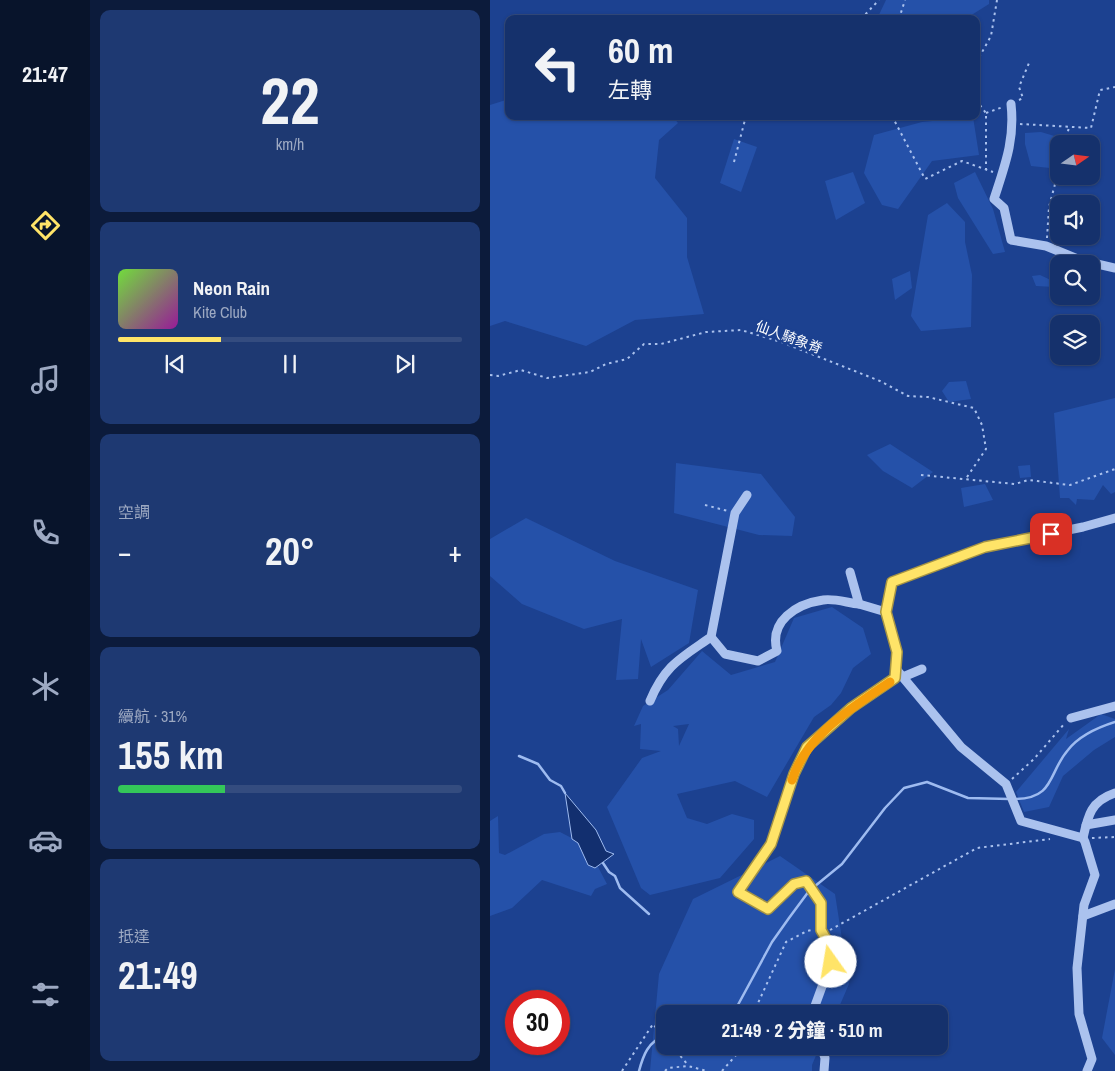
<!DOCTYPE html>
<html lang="zh-TW">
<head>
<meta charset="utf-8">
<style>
	:root { --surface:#15316c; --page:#1e3972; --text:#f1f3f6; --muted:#9da9c2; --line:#344c7f; --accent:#ffe468 }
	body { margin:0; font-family:"Archivo Narrow","Noto Sans TC",sans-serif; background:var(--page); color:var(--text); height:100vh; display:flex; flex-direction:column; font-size:19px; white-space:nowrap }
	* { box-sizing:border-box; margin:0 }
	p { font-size:16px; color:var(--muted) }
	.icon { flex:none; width:28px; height:28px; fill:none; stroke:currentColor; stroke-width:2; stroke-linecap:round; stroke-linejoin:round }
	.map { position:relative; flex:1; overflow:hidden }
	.sheet { display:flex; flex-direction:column; gap:10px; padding:10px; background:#0c1b3b; width:400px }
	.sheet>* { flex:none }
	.banner { position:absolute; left:15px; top:15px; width:475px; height:105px; border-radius:10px; box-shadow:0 1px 4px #0004,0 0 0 1px var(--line); background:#15316c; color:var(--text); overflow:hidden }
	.needle { width:32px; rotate:76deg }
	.fabs { position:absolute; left:560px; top:135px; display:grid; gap:10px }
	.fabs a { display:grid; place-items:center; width:50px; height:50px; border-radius:10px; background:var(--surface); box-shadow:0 1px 4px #0004,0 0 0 1px var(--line); font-size:25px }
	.speed { position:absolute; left:15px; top:990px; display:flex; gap:10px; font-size:25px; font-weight:700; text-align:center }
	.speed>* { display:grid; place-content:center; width:65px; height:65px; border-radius:50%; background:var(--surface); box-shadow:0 1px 4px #0004,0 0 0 1px var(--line); line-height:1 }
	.speed .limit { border:8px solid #d22; background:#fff; color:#111 }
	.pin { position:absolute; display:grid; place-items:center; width:42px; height:42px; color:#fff; margin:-21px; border-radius:10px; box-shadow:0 2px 8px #0006 }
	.me { position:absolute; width:55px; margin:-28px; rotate:347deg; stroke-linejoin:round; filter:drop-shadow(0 0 4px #0008) }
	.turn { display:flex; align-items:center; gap:18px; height:105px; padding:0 20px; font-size:22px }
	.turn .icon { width:65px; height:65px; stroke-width:2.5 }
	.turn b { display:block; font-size:35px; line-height:42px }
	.big { font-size:38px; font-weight:800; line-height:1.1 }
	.sheet .card { flex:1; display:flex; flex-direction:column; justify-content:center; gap:8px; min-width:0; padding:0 18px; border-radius:10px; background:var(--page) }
	.sheet .dial { align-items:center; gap:0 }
	.dial b { font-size:65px; line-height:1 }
	.song { display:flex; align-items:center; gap:15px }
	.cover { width:60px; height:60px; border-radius:8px; background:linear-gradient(135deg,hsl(100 70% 55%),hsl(300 70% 35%)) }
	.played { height:5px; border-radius:2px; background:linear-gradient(90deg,var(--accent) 30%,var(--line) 30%) }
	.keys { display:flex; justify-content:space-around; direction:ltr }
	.heat { display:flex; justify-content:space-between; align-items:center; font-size:28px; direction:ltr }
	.charge { height:8px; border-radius:4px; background:linear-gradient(90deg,#34c759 31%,var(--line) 0) }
	.trip { position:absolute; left:166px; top:1005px; width:292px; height:50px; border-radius:10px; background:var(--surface); box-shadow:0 1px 4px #0004,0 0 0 1px var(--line); font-weight:800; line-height:50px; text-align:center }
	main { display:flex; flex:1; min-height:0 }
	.dock { display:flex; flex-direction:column; width:90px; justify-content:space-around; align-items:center; background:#08142b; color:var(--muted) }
	.dock .icon { width:35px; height:35px }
	.dock .current { color:var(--accent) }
	.dock b { font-size:22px; color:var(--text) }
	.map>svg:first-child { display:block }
</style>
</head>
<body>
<main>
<nav class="dock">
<b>21:47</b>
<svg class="icon current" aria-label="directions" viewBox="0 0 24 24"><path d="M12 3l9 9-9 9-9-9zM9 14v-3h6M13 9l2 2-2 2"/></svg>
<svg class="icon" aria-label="music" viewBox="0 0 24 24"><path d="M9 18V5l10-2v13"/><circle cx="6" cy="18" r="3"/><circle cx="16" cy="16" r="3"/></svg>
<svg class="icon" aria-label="phone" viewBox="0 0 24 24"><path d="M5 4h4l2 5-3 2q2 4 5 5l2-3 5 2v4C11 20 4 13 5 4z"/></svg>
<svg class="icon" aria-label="climate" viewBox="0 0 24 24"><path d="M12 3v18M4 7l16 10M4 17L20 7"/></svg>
<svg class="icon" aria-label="car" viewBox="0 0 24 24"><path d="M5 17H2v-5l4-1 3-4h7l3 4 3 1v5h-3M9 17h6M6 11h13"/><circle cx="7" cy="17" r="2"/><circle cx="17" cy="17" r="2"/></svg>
<svg class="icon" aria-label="filters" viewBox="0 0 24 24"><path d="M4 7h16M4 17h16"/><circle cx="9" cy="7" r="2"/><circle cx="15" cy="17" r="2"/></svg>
</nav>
<section class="sheet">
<div class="card dial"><b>22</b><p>km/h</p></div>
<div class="card">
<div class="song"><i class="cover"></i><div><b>Neon Rain</b><p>Kite Club</p></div></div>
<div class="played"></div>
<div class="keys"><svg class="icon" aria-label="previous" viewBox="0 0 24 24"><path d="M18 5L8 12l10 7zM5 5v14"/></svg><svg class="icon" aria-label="pause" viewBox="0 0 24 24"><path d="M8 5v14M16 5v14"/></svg><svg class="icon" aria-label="next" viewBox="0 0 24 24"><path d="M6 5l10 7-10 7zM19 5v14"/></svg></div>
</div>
<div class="card"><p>空調</p>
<div class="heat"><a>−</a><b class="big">20°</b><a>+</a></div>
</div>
<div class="card"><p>續航 · 31%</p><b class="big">155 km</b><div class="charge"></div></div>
<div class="card"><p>抵達</p><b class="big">21:49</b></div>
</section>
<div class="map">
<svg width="625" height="1071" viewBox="0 0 625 1071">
	<rect width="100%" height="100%" fill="#1c4190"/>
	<g fill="#2551a9" fill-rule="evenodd">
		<path d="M396 0H499V4L475 19H387Z"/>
		<path d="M19 99V116H182L188 123 169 140 165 178 197 218V257L214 314 145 320 96 346 15 321 0 326V105Z"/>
		<path d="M483 117 489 155 442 161 408 209 392 205 374 173 384 135 432 122Z"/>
		<path d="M551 132 571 138 560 168 541 166 535 144V133Z"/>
		<path d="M244 139 267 147 251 192 230 183Z"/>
		<path d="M363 172 375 203 346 220 335 181Z"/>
		<path d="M485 172 503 209 515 252 503 254 468 198 464 183Z"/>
		<path d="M457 203 475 222V242L482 275 481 327 431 331 421 316 438 215Z"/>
		<path d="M420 271 422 288 405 300 402 279Z"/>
		<path d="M550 275 565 282V287L546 286 542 276Z"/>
		<path d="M476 381 481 399 459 402 452 391 459 382Z"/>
		<path d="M625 398V492L621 494 613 485 604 500 587 499 586 505 579 498H570L564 413Z"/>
		<path d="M400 444 443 472 422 488 393 471 377 455Z"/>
		<path d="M186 463 271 474 305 517 302 536 269 535 184 513Z"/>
		<path d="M540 465 541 477 530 478 528 466Z"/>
		<path d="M495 484 503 500 474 507 471 488Z"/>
		<path d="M36 518 125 561 208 590 199 643 161 667 151 639 148 679 126 680 132 619 94 629 32 604 0 576V539Z"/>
		<path d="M342 607 373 628 381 654 363 668 351 693 341 705 324 717 277 797 245 781 187 794 197 818 217 824 242 814 264 820V839L230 878 160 895 151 888 117 807 152 758 171 751 150 749 151 724 144 726 153 706 178 690 212 651 241 675 285 662 304 618ZM199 724 189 746 188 729 183 726Z"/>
		<path d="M611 714 625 719V737L604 750 573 776 559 807 534 812 526 792 579 729 576 739Z"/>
		<path d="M8 816 9 853 15 855 54 834 70 832 97 846 117 884 105 889 101 896 52 880 22 908 0 916V821Z"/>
		<path d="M290 856 345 894 359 984 346 1014H175V1046H330L322 1065V1071H160L169 974 203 899Z"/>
		<path d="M625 969V1055L612 1038Z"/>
	</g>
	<path fill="#122f6f" stroke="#9ebbf0" d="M75 793 106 830 116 851 124 854 105 868 98 865 88 843 82 839Z"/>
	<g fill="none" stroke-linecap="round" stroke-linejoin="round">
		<g stroke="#9ebbf0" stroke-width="2.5">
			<path d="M29 756 48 764 60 780 71 786 75 793"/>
			<path d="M526 799C565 798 558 773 578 750 589 736 609 727 625 722"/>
			<path d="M113 863 119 872 125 876 130 888 159 914"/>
			<path d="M243 1014 282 942 299 918 319 891 352 864 395 808 414 788 437 782 478 798 520 799"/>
			<path d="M149 1071C153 1056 158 1041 175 1036"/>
		</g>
		<g stroke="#abc2ee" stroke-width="2" stroke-dasharray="2.5 4" stroke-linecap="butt">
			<path d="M371 19 389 0"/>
			<path d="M409 19 415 0"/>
			<path d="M486 63 501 36 507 0"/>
			<path d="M486 100 496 113V170"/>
			<path d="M529 100 533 98 529 87 539 63"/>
			<path d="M496 113 513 107"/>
			<path d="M402 116 435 179 472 161 503 172"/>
			<path d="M530 124 601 128 610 90 625 87"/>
			<path d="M575 144 579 127"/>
			<path d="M244 162 256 116"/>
			<path d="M557 238 559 207 569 169"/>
			<path d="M0 375 8 376 31 370 57 378 100 372 116 364 137 359 154 344H171L216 332 251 330 291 342 390 381 418 396 438 397 484 408 492 425 496 449 475 480"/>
			<path d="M431 475 525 484 538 480 580 485 625 469"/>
			<path d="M215 505 238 511"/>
			<path d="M522 779 544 759 575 723"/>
			<path d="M602 838 625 837"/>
			<path d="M340 930 487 848 560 839"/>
			<path d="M263 1014 296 942 317 931 322 930"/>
			<path d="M182 1046 198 1065"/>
			<path d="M132 1071 163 1024 175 1039"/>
			<path d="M175 1071 178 1068 198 1066 217 1071"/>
			<path d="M232 1071 247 1054 251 1046"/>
		</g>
		<g stroke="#abc2ee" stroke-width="9">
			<path d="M521 104C525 140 515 165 504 199L514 208 521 240 556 246 590 260 625 268"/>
			<path d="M360 572 369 604 396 612"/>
			<path d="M221 637 235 654 268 661 287 651C279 621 306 604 333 600 344 598 358 603 369 604"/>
			<path d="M406 669 471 747 516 784 531 821 593 838 595 842 605 875 594 905 587 968 589 1014 602 1059 597 1071"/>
			<path d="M413 677 432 669"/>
			<path d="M160 701C175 665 191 658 221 637L245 513 257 495"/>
			<path d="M581 718 625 706"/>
			<path d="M596 825 625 820"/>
			<path d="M593 838C598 815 601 801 625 793"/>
			<path d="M593 916 625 904"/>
			<path d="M322 1014 341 962 340 946 331 930V903L316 881 304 884 278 909 248 893 281 845 304 773 317 747 361 708 405 678 407 652 396 612 402 582 495 547 593 527 625 518"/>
			<path d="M331 1046 335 1058 334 1071"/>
		</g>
	</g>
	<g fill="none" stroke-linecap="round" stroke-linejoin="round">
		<defs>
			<path id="route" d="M341 962 340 946 331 930V903L316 881 304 884 278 909 248 892 281 844 304 774 317 747 361 708 405 678 407 652 396 612 402 582 495 547 561 534"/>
		</defs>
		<use href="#route" stroke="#a69444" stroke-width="12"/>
		<use href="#route" stroke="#ffe468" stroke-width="9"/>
		<path stroke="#f59e0b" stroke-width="9" d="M302 780C316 735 362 708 400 682"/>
	</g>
	<g text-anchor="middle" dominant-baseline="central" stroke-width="5" stroke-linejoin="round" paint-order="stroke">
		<g font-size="14" fill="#fff" stroke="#1c4190">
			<text transform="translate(299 337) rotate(20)">仙人騎象脊</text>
		</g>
	</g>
</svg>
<div class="fabs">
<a><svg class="needle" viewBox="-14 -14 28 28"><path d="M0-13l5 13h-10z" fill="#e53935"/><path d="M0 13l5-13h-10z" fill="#9da9c2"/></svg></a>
<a><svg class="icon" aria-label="sound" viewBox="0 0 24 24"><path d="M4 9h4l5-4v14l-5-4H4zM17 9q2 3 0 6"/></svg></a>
<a><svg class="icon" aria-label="search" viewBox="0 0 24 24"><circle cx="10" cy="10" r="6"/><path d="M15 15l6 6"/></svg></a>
<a><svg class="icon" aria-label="layers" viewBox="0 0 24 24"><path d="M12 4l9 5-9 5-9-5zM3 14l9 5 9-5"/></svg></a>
</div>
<div class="speed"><div class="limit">30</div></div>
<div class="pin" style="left:561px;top:534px;background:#d93025"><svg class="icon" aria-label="arrive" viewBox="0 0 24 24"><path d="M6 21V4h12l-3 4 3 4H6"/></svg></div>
<svg class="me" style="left:341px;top:962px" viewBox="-20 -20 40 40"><circle r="19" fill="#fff"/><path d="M0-13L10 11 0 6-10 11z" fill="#ffe468"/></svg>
<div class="trip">21:49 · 2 分鐘 · 510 m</div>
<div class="banner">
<div class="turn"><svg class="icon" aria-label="left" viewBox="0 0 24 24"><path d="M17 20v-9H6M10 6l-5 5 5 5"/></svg><div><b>60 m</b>左轉</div></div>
</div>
</div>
</main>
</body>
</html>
